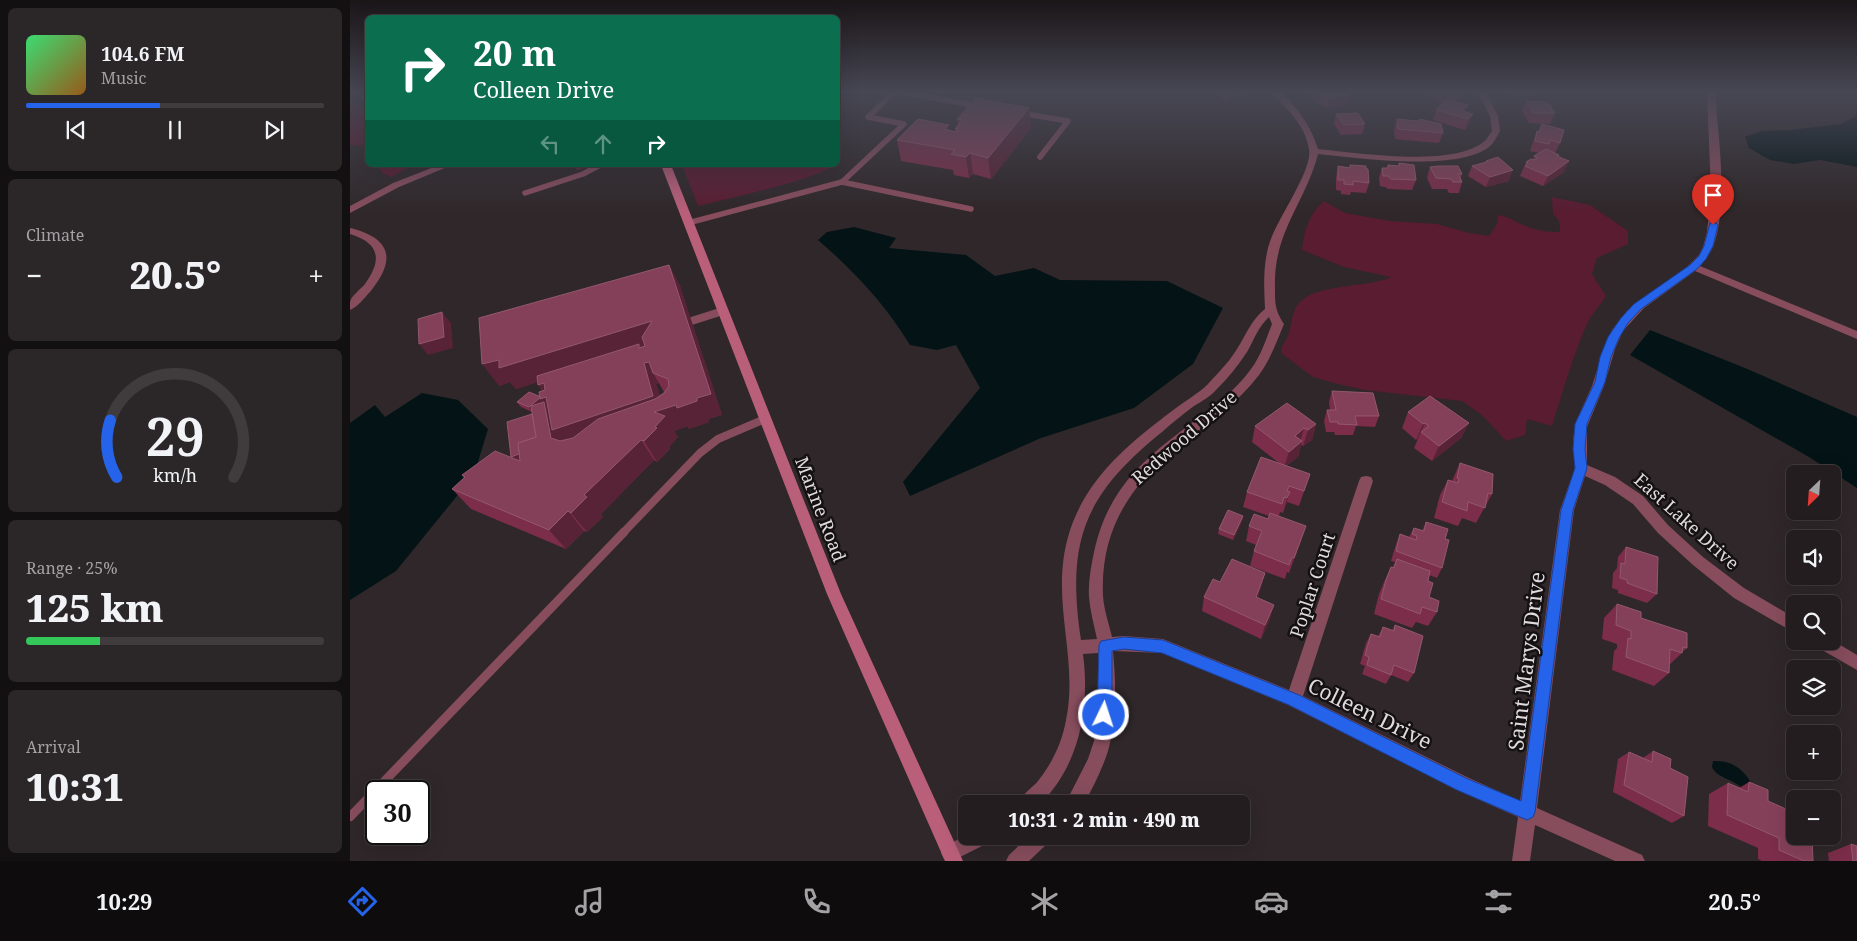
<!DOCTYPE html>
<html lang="en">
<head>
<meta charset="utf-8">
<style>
	:root { --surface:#231d1f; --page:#2b2628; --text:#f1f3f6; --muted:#a3a2a4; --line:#403b3d; --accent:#2563eb }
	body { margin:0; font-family:"Noto Serif",serif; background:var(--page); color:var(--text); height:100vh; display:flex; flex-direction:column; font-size:19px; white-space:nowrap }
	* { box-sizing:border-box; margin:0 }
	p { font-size:16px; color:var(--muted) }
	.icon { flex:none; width:28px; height:28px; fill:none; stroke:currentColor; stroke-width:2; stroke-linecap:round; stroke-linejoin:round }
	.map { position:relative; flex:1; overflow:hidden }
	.sheet { display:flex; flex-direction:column; gap:8px; padding:8px; background:#131011; width:350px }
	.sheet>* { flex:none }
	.top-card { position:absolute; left:15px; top:15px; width:475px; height:152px; border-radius:8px; box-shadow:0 5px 20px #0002,0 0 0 1px var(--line); background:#0b6e4f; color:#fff; overflow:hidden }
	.needle { width:32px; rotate:205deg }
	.controls { position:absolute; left:1436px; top:465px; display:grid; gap:10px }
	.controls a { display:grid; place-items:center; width:55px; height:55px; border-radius:8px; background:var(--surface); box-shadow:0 5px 20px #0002,0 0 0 1px var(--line); font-size:25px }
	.speed { position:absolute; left:15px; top:780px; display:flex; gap:10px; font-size:25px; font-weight:700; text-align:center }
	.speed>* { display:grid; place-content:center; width:65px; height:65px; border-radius:50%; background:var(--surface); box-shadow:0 5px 20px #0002,0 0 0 1px var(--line); line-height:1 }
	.speed .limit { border:2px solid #111; border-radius:8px; background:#fff; color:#111 }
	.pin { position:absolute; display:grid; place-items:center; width:42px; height:42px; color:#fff; margin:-51px -21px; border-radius:50% 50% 50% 0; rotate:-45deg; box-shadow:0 0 5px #0007 }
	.pin .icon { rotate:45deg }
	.me { position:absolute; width:55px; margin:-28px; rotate:4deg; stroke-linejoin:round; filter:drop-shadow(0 0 4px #0008) }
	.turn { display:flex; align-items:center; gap:18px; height:105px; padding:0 25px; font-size:22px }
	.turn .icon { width:65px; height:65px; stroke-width:2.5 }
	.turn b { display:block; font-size:35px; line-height:42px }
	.lanes { display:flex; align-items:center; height:48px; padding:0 25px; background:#0003; justify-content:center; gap:25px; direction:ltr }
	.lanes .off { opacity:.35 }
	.big { font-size:38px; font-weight:800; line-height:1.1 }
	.sheet .card { flex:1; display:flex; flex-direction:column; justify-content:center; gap:8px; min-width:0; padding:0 18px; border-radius:8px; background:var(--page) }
	.sheet .dial { align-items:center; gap:0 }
	.dial svg { height:130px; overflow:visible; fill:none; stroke:var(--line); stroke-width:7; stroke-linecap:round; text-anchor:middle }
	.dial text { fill:var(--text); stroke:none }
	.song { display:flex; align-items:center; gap:15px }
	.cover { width:60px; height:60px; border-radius:8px; background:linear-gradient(135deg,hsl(140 70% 55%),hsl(30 70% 35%)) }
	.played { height:5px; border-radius:2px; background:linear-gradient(90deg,var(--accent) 45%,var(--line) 45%) }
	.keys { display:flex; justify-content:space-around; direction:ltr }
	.heat { display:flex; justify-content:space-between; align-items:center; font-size:28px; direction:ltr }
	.charge { height:8px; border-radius:4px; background:linear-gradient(90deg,#34c759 25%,var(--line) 0) }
	.trip { position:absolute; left:608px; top:795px; width:292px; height:50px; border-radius:8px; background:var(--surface); box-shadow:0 5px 20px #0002,0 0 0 1px var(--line); font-weight:800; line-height:50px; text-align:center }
	.menu { display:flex; height:80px; justify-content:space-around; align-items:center; background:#0e0c0c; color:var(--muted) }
	.menu .icon { width:35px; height:35px }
	.menu .current { color:var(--accent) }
	.menu b { font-size:22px; color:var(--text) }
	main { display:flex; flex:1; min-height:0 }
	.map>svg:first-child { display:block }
</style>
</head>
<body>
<main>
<section class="sheet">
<div class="card">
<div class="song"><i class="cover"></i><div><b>104.6 FM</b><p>Music</p></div></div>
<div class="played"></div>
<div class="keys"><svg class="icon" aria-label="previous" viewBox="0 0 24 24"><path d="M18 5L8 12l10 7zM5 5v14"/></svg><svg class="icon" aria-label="pause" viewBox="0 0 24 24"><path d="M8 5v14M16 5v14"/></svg><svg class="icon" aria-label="next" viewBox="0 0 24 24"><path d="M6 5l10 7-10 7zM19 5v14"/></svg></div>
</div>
<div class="card"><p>Climate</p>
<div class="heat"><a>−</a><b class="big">20.5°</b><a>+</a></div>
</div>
<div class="card dial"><svg viewBox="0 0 100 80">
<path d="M14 69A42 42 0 1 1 86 69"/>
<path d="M14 69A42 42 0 0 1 10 34" stroke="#2563eb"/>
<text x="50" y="56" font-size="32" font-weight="700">29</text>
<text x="50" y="72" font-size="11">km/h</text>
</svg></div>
<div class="card"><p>Range · 25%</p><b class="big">125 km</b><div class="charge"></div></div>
<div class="card"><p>Arrival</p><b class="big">10:31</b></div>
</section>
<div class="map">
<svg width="1507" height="861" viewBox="0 0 1507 861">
	<rect width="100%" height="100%" fill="#2f2729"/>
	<g fill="#591c31">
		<path d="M0 92H10L3 98 5 107 17 108V146L0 145Z"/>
		<path d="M27 165H62L42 177 32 173Z"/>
		<path d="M332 165H483C475 178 370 200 348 206Z"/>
		<path d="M1202 197 1240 205 1278 231V244L1247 258 1242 274 1256 296C1251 305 1242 313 1238 322 1223 355 1213 391 1202 426L1177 419 1175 435 1156 441 1133 416 1112 401 1014 390 984 383 963 377 931 353C931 344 938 340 939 332 942 323 942 310 949 303 967 283 1017 288 1041 277L994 267 952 250C954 230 959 214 974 201L995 213 1040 221 1087 224 1119 233 1139 236 1147 224 1148 215C1160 217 1167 223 1178 227 1189 231 1198 232 1210 232L1209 221 1203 214Z"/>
	</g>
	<g fill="#041416">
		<path d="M1507 107V167L1470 160 1444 164 1420 160 1399 148 1395 137 1411 131 1441 130 1491 124 1506 116Z"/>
		<path d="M504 227 546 238 539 248 616 255 645 276 684 268 710 280 817 281 873 308 843 364 784 408 691 438 560 496 553 482 630 388 606 345 587 350 560 345C535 304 504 271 468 240L477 232Z"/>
		<path d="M1300 330 1395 368 1507 417V488L1459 457 1280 355Z"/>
		<path d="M72 393 108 400 138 429 124 475 46 571 0 600V423L25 405 35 417Z"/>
		<path d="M1363 761C1382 760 1394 769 1403 786L1391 787C1382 779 1367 778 1362 767Z"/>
	</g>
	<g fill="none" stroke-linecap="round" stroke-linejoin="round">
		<g stroke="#874d5d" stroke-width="5.5">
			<path d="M550 92 629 106"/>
			<path d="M14 97H18"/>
			<path d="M670 113 718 121 690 157"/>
			<path d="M492 182 554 124 518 117 544 92"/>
			<path d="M175 193 233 174 250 165"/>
			<path d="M338 223 492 182 621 209"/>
		</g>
		<g stroke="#874d5d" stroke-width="8">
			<path d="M332 324 373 311"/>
			<path d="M272 534 350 453 368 439 415 419"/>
		</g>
		<path stroke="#874d5d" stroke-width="9" d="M0 817 274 532"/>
		<g fill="#874d5d" fill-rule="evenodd">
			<path d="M922 92H931C949 110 960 124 968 149 1008 153 1099 167 1132 143 1136 141 1139 135 1142 131L1140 116 1128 92H1136L1148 116 1150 131C1147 136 1144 143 1139 147 1106 172 1008 158 968 154 955 204 923 232 925 288 925 304 925 310 934 324 927 341 920 360 909 375 887 404 857 424 829 446 780 485 750 530 753 596 754 610 759 624 762 637L774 636 813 639 939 690 1009 481 1011 477 1016 476 1021 477 1023 481 953 696 1119 778 1170 801 1210 510 1225 468 1223 439 1226 422 1242 386 1254 349 1262 330 1277 311 1334 270 1349 255 1353 247 1357 232 1361 193 1357 92H1365C1368 135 1379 206 1363 247 1360 254 1355 260 1350 266L1507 331V339L1345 271 1294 308 1273 331 1265 349 1254 386 1237 427V465L1265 477 1293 496 1318 525 1353 557 1394 588 1445 618V633L1384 598 1343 565 1308 533 1283 504 1255 485 1235 476 1224 510 1187 808 1292 855 1295 861H1265L1185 825 1180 861H1162L1168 817 1107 790 938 705 812 653 763 651C766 683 767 720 758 751 752 770 743 787 734 804H715L738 759 744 741 748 698V653L733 654C740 707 730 765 690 804H668C672 794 681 789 688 781 702 763 712 743 716 720 729 657 700 602 718 537 734 480 777 445 822 411 833 402 848 394 858 384 868 373 879 362 887 349 896 335 901 320 915 309 914 288 913 268 918 248 924 222 963 172 959 149 955 124 937 110 922 92ZM919 317 922 324C916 339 911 356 901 369 880 398 849 417 821 439 781 470 755 501 744 552 741 567 738 582 739 597 740 611 744 625 747 639L731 640C716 541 734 495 812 432 822 423 833 414 844 406 852 401 860 397 866 390 877 379 888 366 897 352 904 340 908 327 919 317Z"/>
			<path d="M89 165H102L49 187 0 213V206L43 183Z"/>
			<path d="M0 228C41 238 47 259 20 292 14 298 8 307 0 310 0 307 0 304 0 302 1 296 11 289 15 284 33 259 29 243 0 234Z"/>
			<path d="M1482 640 1507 655V670L1465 646 1462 641Z"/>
			<path d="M616 835 643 836 640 842 602 861 594 859 591 853 594 847Z"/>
			<path d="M679 836H702L699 842 679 861H656L659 855Z"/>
		</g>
		<path fill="#ba5f7a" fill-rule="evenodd" d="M311 165H321L491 594 613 861H595L477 594Z"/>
	</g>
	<g fill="#7b2d49" fill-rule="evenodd">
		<path d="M866 92H895L894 95 877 101 869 96 870 94Z"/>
		<path d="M962 92H995L999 96 996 106 978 108 967 103 961 97Z"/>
		<path d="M1079 92H1110L1106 102 1115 112 1123 114 1119 124 1115 130 1083 120 1086 110 1093 102H1086Z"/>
		<path d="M1161 92H1181L1180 95H1162Z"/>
		<path d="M1176 101 1205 113 1200 124 1179 123 1172 111Z"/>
		<path d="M679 108 681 128 641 179 623 174 619 178 604 175 603 170 551 161 547 140 599 125V130L606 131 605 129 608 125 607 119Z"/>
		<path d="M986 114 1015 124 1012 134 991 135 984 124Z"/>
		<path d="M1047 119 1093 133 1089 143 1045 139 1044 129Z"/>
		<path d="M1192 124 1210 143 1205 153 1208 157 1214 172 1193 186 1170 176 1176 162 1183 160 1184 156 1189 153 1180 151 1183 142 1187 131 1188 132Z"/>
		<path d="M1136 161 1159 181 1136 187 1118 176 1122 166 1135 162Z"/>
		<path d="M1049 163 1066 180 1062 190 1038 189 1035 187 1030 186 1029 178 1032 168H1037L1038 165 1048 166Z"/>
		<path d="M212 165H239L229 170 222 166 218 168Z"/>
		<path d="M1000 165 1016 169 1019 183 1016 193 1001 192 1000 195 991 194V191L986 190V177L988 166 999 168Z"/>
		<path d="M1080 167 1112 174 1111 178 1112 182 1109 193H1099L1097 189H1082L1077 178Z"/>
		<path d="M319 265 330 286 372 415 358 419 359 422 339 429 338 426 324 431 328 437 319 447 320 449 307 462 304 460 251 514 253 517 237 532 234 531 216 549 121 509 102 489 114 478 112 475 161 458 182 414V412L171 407 167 402 190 397 192 391 187 382 166 389 160 382 149 386ZM309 383 314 392 310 396 306 384Z"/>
		<path d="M982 391 1029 416 1025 427 1006 426 1003 435H985L984 432H976L974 421 977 410H980L979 402Z"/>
		<path d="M1058 412 1119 423 1111 438 1082 461 1064 448 1068 439 1066 440 1052 428Z"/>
		<path d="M966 424 962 440 953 446 951 445 948 457 936 466 960 474 949 506 937 502 933 513 930 512 929 516 951 541 939 573 937 572 935 579 900 566 904 551 906 545 896 541 899 526 918 519 919 516 893 507 897 492 929 463 902 442 905 426Z"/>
		<path d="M1110 463 1142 494 1126 523 1112 518 1108 526 1084 518 1090 495 1098 480 1102 481Z"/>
		<path d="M893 516 892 521 883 540 868 534 869 529Z"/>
		<path d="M1076 522 1095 539 1092 568 1087 578 1079 575 1078 581 1079 597 1087 612 1078 626 1066 622 1062 628 1024 614 1029 594 1034 582 1041 567 1042 568 1045 562 1041 561 1046 544 1050 534 1059 537 1064 528 1072 531Z"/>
		<path d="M1276 547 1307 594 1297 603 1268 593V590L1262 588 1263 573 1267 568 1268 557Z"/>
		<path d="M915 573 908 597 920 619 911 639 852 611 854 597 870 582Z"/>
		<path d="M1267 604 1291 618 1337 648 1332 652V653L1319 665V673L1304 686 1262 670 1264 651 1267 648V644L1252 639 1254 618Z"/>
		<path d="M1045 625 1064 673 1058 682 1041 675 1036 684 1012 674 1015 666 1010 664 1016 643 1021 634 1028 636 1033 627 1042 630Z"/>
		<path d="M1303 751 1320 768 1334 816 1322 823 1263 792 1268 759 1279 752 1293 758Z"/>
		<path d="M1399 782 1418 801 1463 861H1412L1408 859V848L1358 826 1359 794 1378 783 1389 788Z"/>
		<path d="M1501 844 1507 861H1479L1478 853Z"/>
	</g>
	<g fill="#582336">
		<path d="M878 92H895L894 95 877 101Z"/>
		<path d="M999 96 996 106 978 108 980 98Z"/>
		<path d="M1118 105 1114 115 1112 111Z"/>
		<path d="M679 108 681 128 641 179 638 158Z"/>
		<path d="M1123 114 1119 124 1115 130 1118 119Z"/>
		<path d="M599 125 602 145 598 149 594 129Z"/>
		<path d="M620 153 623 174 619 178 616 157Z"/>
		<path d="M1219 161 1214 172 1193 186 1198 176Z"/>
		<path d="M216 165H222V166L218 168Z"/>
		<path d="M226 165H239L229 170Z"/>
		<path d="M1163 170 1159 181 1136 187 1140 177Z"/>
		<path d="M319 265 330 286 372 415 358 419 359 422 339 429 338 426 324 431 328 437 319 447 320 449 307 462 294 441 306 429 217 451 201 438 179 407 191 397 291 350 166 389 160 382 149 386 132 364 149 360 302 321 306 374 303 373 309 383 306 384 314 409 326 405Z"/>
		<path d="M92 312 101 323 103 348 78 355 69 344Z"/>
		<path d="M194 383 203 406 188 385Z"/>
		<path d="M186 412 170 467 161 457Z"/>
		<path d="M1075 423 1068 438 1066 440 1073 424Z"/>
		<path d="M1119 423 1111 438 1082 461 1089 446Z"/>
		<path d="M966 424 962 440 953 446 958 430Z"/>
		<path d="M954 428 950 443 952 441 948 457 934 467 939 452 945 436Z"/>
		<path d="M291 440 304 460 251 514 253 517 237 532 221 513 234 495Z"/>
		<path d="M940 492 933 513 937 498Z"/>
		<path d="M218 511 234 531 216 549 199 530Z"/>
		<path d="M893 516 892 521 883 540 884 535Z"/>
		<path d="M956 526 951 541 939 573 944 558Z"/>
		<path d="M915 573 911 588 903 611 906 597Z"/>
		<path d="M924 605 920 619 911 639 915 625Z"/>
	</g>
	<g fill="#854059" stroke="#93586d">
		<path d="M968 92H995L999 96 980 98Z"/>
		<path d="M626 98 679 108 638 158 620 153 616 157 601 154 605 150 547 140 568 119 599 125 594 129 606 132 608 129H605L612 120 607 119Z"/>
		<path d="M1096 99 1118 105 1112 111 1123 114 1118 119 1086 110Z"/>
		<path d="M1176 101 1198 102 1205 113H1183Z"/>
		<path d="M1008 113 1015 124 994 125 986 114Z"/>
		<path d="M1047 119 1068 121 1070 119 1091 124 1093 133 1048 129Z"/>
		<path d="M1192 124 1214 130 1210 143 1200 140 1199 144 1185 141 1187 131 1189 132Z"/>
		<path d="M1196 149 1209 155 1207 156 1219 161 1198 176 1175 166 1178 163 1176 162 1181 159 1184 160 1188 158 1184 156Z"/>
		<path d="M1148 157 1163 170 1140 177 1122 166 1137 162 1136 161Z"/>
		<path d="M1049 163 1064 165 1066 180 1041 179 1038 176H1033L1032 168H1038V165L1049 166Z"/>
		<path d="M1000 165 1016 166V169H1018L1019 183 1003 181V185L994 184V180H988V166L1000 168Z"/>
		<path d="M1089 166H1108L1112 174H1108L1112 182H1103L1101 179 1086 178 1080 167Z"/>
		<path d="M319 265 361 394 347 398V401L327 408 326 405 304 412 315 416 305 427 307 428 294 441 291 440 234 495 237 497 221 513 218 511 199 530 102 489 115 477 112 475 145 451 170 461 168 443 186 437 181 406 194 402 201 438 210 441 223 438 248 419 305 399 314 393 319 386 318 379 303 373 299 362 294 363 303 396 202 430 196 397 190 399 189 392 195 390 194 383 188 385 187 376 289 344V348L295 346 292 337 302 321 149 368V360L132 364 129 318Z"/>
		<path d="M92 312 94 337 69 344 68 319Z"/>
		<path d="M982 391 1023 393 1029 416H1005L1007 425 988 424V422H980L977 410H986Z"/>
		<path d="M179 392 191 397 179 407 167 402Z"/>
		<path d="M1080 396 1119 423 1089 446 1071 432 1079 426 1075 423 1073 424 1058 412Z"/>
		<path d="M937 403 966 424 958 430 954 428 945 436 952 441 939 452 905 426Z"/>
		<path d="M182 414 186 437 168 443 169 454 161 457 157 422Z"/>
		<path d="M911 457 960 474 954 491 939 486 937 491 940 492 937 498 934 497 932 504 897 492Z"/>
		<path d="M1110 463 1143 474 1142 494 1138 493 1135 508 1118 502 1117 511 1092 502 1098 480 1108 483 1109 479 1107 478Z"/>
		<path d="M878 510 893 516 884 535 869 529Z"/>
		<path d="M920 513 956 526 944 558 942 557 939 565 904 551 912 531 899 526 904 514 918 519Z"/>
		<path d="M1076 522 1098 529 1095 539 1099 540 1092 568 1046 551 1050 534 1066 540 1067 536 1062 534 1064 528 1074 531Z"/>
		<path d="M1276 547 1308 557 1307 594 1277 583V580L1270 578 1271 563 1275 564Z"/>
		<path d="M882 559 915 573 906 597 924 605 915 625 854 597 863 579 870 582Z"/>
		<path d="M1047 559 1080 571 1078 581 1083 583 1079 597 1089 601 1087 612 1072 607 1070 614 1031 599 1036 580 1041 567 1044 568Z"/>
		<path d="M1267 604 1291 612V618L1337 633V648L1333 647 1332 653 1320 649 1319 673 1276 657 1278 638 1281 639V631L1266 625Z"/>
		<path d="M1045 625 1073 636 1064 673 1044 665 1041 675 1017 665 1019 657 1015 655 1021 634 1030 637 1033 627 1044 631Z"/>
		<path d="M1303 751 1321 759 1320 768 1338 777 1334 816 1274 785 1279 752 1302 762Z"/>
		<path d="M1399 782 1418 790V801L1445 813V836H1462L1463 861H1454L1429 850V838L1377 815 1378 783 1398 792Z"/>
		<path d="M1501 844 1507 846V861H1503Z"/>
	</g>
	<linearGradient id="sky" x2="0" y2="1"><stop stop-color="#1a1517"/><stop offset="0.43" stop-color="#474754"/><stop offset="1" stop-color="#474754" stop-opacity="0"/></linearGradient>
	<rect width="1507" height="213" fill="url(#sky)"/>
	<path fill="#2563eb" stroke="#184099" d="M1360 223H1366L1368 225 1363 246 1356 259 1347 269 1291 309 1278 323 1269 338 1261 357 1255 382 1237 424 1235 449 1237 468 1223 510 1185 812 1183 817 1177 820 1107 790 939 705 812 653 774 649 762 651V715L760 720 754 722 749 720 747 715 749 645 751 641 774 637 813 640 949 695 1118 779 1171 801 1211 510 1225 468 1223 449 1225 424 1245 382 1250 357 1258 337 1271 318 1284 304 1340 265 1349 256 1354 246Z"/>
	<g text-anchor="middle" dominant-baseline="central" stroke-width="5" stroke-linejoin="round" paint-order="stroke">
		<g font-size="18" fill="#dfdadb" stroke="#151112">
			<text transform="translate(834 437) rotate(-41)">Redwood Drive</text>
			<text transform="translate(471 509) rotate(69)">Marine Road</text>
			<text transform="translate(1337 521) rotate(42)">East Lake Drive</text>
			<text transform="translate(962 585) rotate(-72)">Poplar Court</text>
		</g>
		<g font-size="21" fill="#dfdadb" stroke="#151112">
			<text transform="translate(1176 661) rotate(-83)">Saint Marys Drive</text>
			<text transform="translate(1020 713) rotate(26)">Colleen Drive</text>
		</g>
	</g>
</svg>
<div class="controls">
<a><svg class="needle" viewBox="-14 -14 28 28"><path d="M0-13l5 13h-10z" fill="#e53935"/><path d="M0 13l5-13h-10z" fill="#a3a2a4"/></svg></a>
<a><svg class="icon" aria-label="sound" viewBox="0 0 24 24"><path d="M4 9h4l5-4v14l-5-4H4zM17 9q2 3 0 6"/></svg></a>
<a><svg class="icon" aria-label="search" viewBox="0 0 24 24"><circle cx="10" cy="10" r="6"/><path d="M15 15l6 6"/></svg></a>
<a><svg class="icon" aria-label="layers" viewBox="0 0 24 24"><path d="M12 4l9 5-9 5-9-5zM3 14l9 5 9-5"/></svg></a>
<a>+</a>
<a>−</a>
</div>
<div class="speed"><div class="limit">30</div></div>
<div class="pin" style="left:1363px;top:225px;background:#d93025"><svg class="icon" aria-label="arrive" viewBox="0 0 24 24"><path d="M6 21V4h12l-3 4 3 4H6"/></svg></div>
<svg class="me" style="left:754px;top:715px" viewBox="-20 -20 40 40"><circle r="17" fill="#2563eb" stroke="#fff" stroke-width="3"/><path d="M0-11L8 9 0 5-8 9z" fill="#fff"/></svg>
<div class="trip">10:31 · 2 min · 490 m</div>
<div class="top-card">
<div class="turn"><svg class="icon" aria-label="right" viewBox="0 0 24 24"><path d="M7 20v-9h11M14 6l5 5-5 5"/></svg><div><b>20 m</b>Colleen Drive</div></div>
<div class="lanes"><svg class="icon off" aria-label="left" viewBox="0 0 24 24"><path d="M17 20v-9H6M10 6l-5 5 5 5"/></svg><svg class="icon off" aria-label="ahead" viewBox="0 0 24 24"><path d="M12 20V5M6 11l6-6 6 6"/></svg><svg class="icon" aria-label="right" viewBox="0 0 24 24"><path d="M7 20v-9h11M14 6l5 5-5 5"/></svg></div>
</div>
</div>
</main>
<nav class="menu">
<b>10:29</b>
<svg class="icon current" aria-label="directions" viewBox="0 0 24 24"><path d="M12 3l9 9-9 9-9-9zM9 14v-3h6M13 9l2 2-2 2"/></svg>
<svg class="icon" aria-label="music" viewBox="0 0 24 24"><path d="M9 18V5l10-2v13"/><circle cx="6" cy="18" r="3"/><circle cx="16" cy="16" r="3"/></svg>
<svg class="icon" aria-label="phone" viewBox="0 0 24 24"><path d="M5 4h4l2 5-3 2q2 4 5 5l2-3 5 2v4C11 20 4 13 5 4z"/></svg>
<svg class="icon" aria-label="climate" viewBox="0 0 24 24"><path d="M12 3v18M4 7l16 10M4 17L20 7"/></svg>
<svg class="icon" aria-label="car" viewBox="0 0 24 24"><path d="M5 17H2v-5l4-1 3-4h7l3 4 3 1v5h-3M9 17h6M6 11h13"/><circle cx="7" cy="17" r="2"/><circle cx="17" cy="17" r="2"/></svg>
<svg class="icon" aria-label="filters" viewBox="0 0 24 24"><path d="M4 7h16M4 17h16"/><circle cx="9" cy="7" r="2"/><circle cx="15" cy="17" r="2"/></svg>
<b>20.5°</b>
</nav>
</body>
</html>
